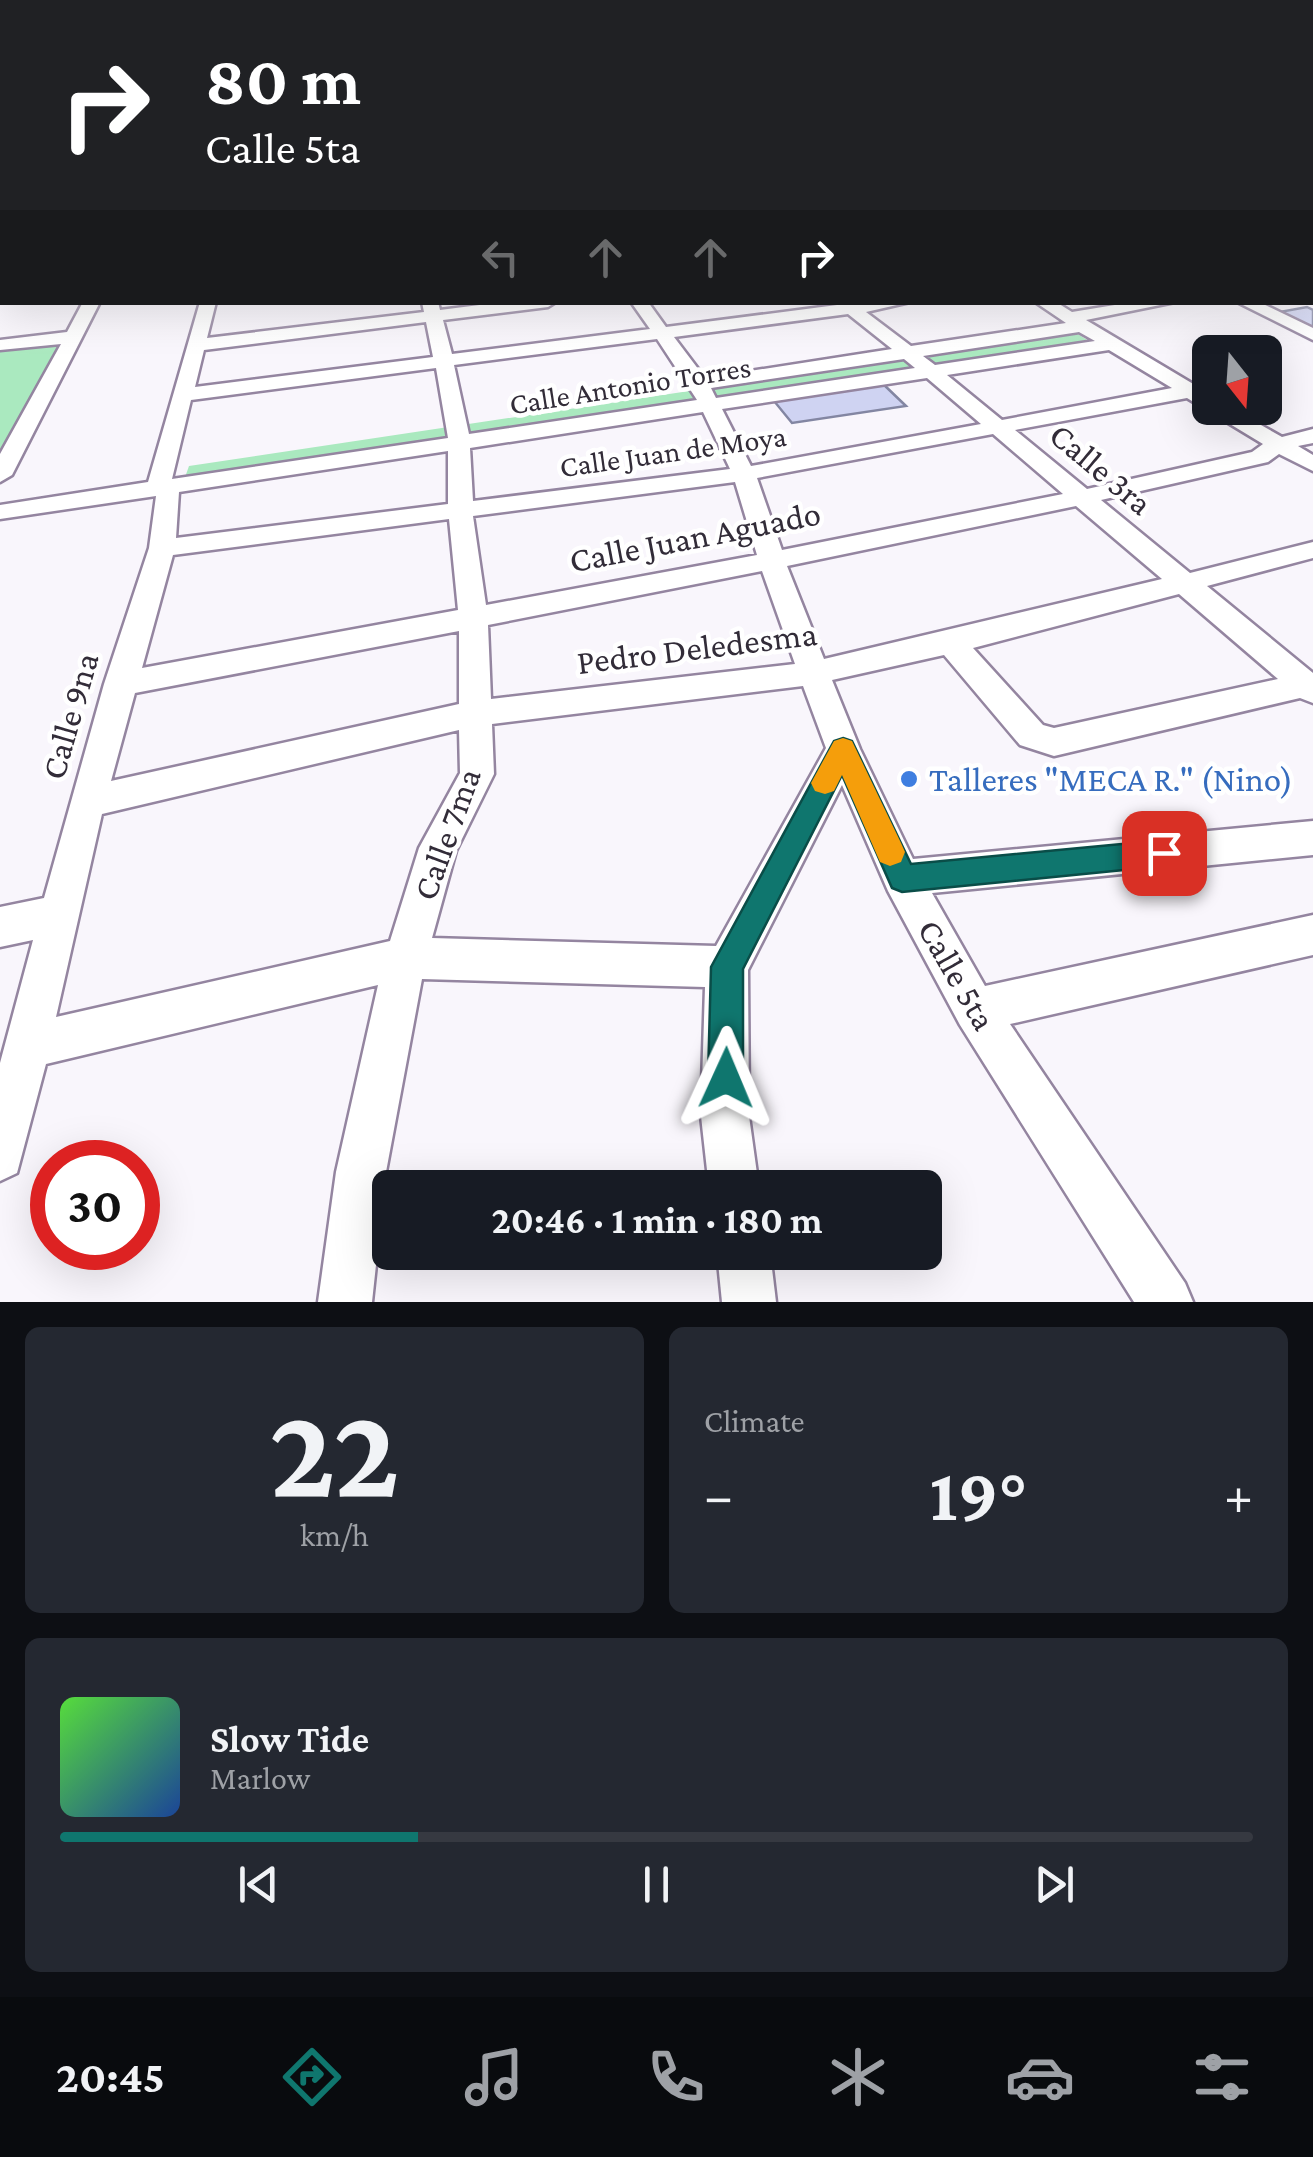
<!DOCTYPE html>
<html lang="en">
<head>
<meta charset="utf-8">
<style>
	:root { --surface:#171b24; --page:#242831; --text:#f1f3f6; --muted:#9ea1a6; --line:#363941; --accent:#0f766e }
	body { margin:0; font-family:"Crimson Pro",serif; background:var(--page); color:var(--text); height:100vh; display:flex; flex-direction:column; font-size:38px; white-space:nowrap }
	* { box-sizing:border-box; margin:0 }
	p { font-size:32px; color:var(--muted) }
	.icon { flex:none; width:55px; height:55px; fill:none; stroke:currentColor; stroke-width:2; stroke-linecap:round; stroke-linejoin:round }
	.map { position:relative; height:1302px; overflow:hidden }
	.side { display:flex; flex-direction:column; gap:25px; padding:25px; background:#0d0f14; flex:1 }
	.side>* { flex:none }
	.top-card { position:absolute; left:0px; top:0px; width:1315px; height:305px; box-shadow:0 10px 40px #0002; background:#202124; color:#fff; overflow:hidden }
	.needle { width:65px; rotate:163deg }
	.controls { position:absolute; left:1192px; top:335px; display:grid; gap:20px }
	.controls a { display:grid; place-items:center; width:90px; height:90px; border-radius:15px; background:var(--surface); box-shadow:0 10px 40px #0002; font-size:50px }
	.speed { position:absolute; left:30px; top:1140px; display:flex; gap:20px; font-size:50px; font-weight:700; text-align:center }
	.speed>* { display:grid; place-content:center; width:130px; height:130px; border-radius:50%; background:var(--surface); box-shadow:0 10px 40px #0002; line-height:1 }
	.speed .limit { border:15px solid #d22; background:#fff; color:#111 }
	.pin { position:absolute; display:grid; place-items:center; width:85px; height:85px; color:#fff; margin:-42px; border-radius:20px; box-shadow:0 5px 15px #0006 }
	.me { position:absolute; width:110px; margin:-55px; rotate:1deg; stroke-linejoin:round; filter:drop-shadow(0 0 8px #0008) }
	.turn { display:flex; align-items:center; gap:35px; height:210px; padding:0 40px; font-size:45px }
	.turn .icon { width:130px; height:130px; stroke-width:2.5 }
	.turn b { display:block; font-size:70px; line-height:85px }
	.lanes { display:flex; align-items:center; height:95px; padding:0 40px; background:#0003; justify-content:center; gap:50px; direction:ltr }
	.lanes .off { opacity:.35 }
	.big { font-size:75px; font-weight:700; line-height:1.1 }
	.side .tile { flex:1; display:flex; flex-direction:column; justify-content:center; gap:15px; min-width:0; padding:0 35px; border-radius:15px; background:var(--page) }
	.side .dial { align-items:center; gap:0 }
	.dial b { font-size:130px; line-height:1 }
	.song { display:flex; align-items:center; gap:30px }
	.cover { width:120px; height:120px; border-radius:15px; background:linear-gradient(135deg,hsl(110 70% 55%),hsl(220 70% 35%)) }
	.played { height:10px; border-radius:5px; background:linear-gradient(90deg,var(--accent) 30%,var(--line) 30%) }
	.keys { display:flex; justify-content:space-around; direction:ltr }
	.heat { display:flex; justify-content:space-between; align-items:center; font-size:55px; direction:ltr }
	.side .tiles { flex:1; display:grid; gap:25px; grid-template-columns:1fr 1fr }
	.tile:last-child { grid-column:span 2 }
	.trip { position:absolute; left:372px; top:1170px; width:570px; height:100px; border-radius:15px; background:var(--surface); box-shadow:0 10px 40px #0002; font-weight:700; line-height:100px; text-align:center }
	.menu { display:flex; height:160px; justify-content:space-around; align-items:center; background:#090b0e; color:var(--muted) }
	.menu .icon { width:70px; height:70px }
	.menu .on { color:var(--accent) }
	.menu b { font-size:45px; color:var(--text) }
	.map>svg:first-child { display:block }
</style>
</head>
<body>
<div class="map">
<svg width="1313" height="1302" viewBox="0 0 1313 1302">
	<rect width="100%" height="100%" fill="#f9f6fc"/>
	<g fill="#aae9bf">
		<path d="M1076 333 1097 346 183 483 189 466Z"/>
		<path d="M63 340 0 459V348Z"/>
	</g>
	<g fill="#cfd3f2" stroke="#8386a2" stroke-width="2.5">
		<path d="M1307 307 1313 310V327L1274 313Z"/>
		<path d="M882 383 906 406 792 423 774 401Z"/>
	</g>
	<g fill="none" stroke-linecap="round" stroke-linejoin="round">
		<defs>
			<g id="minor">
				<path d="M2 198V207L0 208V199Z"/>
				<rect x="1312" y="209" width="1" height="8"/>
				<rect x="1312" y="250" width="1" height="8"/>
				<rect x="1312" y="274" width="1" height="10"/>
				<rect x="0" y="289" width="2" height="10"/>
				<path d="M83 302H100L12 475 0 482V454L61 344 0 350V340L67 332Z"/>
				<path d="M200 302H216L207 338 424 312 422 302H438L440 310 503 302H556L548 307 443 320 452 354 650 329 631 302H648L666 327 837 305 835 302H910L866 312 911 346 1066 323 1035 302H1056L1072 312 1133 302H1175L1086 320 1210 394V408H1231L1282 437 1313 429V443L1298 446 1313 455V471L1279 454 1268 462 1101 500 1190 573 1313 542V558L1207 586 1313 673V703L1300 698 1054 756 1020 745 944 655 832 680 860 749 913 859 1313 821V855L932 893 985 986 1313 915V955L1010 1024 1185 1283 1193 1302H1134L960 1025 888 891 842 785 748 970 749 1116 759 1188H709L701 1116 705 987 422 979 386 1172 372 1302H318L336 1172 378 985 46 1064 17 1173 0 1181V1063L33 940 0 947V907L44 898 104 684 149 548 156 496 0 519V505L148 482ZM848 314 892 349 705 378 674 337ZM426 322 433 357 195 387 204 350ZM1079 332 1095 341 935 365 923 356ZM657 339 697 400 469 434 454 365ZM1109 350 1172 388 1002 420 947 375ZM904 359 915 368 716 398 711 388ZM436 368 448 438 172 479 191 400ZM927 378 981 424 751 466 722 409ZM1187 398 1263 444 1252 452 1087 489 1015 430ZM703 412 730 469 473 501 470 448ZM993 434 1063 494 782 550 757 478ZM448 451V504L176 538 179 492ZM735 482 757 555 486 605 473 516ZM1076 506 1162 579 824 659 787 566ZM449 519 458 610 142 668 173 555ZM762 571 795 664 491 699 488 625ZM1179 594 1278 679 1054 728 1043 725 973 648ZM459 631V704L111 781 135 693ZM803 686 826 748 716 946 432 938 456 851 494 774 492 724ZM459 730 460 773 419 848 390 941 56 1017 102 814Z"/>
				<path d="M1237 302H1259L1313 328V340Z"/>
				<path d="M717 1252H770L776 1302H722Z"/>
			</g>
		</defs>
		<use href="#minor" stroke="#9485a0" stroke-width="5"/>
		<use href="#minor" fill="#fff" fill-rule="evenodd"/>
	</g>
	<linearGradient id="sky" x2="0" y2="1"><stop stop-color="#62aede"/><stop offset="0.49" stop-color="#fcfbfe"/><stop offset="1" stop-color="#fcfbfe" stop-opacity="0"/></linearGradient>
	<rect width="1313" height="355" fill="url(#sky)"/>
	<path fill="#0f766e" stroke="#0a4d48" stroke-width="2.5" d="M843 738 852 741 911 864 1164 840 1174 844 1178 853 1174 862 1164 866 902 892 892 888 842 775 743 969V1078L738 1091 726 1096 713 1091 708 1078 711 967 834 741Z"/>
	<path fill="#f59e0b" d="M843 738 852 741 901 843 905 852 901 862 890 866 880 862 842 775 834 791 825 794 815 791 811 783 834 741Z"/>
	<circle fill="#3f7fe0" stroke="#fff" stroke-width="4" cx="909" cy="779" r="10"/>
	<g text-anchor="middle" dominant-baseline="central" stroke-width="9" stroke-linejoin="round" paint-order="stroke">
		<g font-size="30" fill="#322c38" stroke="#fff">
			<text transform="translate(630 385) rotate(-9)">Calle Antonio Torres</text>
			<text transform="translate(673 451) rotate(-8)">Calle Juan de Moya</text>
		</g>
		<g font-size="35" fill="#322c38" stroke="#fff">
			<text transform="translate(1101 469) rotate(40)">Calle 3ra</text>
			<text transform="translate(695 537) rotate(-11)">Calle Juan Aguado</text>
			<text transform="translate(697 648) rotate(-7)">Pedro Deledesma</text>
			<text transform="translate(70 716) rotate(-74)">Calle 9na</text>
			<text transform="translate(447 834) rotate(-70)">Calle 7ma</text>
			<text transform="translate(957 975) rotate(60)">Calle 5ta</text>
		</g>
		<g font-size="35" fill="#366cbe" stroke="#fff" text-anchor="start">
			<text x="929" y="779">Talleres "MECA R." (Nino)</text>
		</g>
	</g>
</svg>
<div class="controls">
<a><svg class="needle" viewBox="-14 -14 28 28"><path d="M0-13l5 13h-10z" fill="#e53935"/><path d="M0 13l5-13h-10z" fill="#9ea1a6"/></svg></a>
</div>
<div class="speed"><div class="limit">30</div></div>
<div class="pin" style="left:1164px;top:853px;background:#d93025"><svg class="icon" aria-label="arrive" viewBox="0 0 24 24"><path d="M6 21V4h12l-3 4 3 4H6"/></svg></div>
<svg class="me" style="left:726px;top:1078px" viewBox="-20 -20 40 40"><path d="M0-17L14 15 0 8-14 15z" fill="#0f766e" stroke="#fff" stroke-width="4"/></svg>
<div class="trip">20:46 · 1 min · 180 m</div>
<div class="top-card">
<div class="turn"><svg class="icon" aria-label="right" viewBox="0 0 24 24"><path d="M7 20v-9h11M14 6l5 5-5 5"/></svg><div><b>80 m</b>Calle 5ta</div></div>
<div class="lanes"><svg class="icon off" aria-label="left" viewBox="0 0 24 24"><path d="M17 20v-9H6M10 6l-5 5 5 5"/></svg><svg class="icon off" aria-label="ahead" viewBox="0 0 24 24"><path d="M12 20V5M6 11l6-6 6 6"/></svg><svg class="icon off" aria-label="ahead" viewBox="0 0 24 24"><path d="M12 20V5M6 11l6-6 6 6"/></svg><svg class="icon" aria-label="right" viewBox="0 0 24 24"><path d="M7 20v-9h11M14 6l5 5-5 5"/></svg></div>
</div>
</div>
<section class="side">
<div class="tiles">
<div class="tile dial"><b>22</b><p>km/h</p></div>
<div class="tile"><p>Climate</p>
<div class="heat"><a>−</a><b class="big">19°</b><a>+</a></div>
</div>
<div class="tile">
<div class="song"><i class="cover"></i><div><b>Slow Tide</b><p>Marlow</p></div></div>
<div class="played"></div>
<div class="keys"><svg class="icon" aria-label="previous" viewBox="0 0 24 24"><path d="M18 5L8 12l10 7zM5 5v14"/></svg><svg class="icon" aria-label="pause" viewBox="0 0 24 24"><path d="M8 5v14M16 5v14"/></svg><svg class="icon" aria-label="next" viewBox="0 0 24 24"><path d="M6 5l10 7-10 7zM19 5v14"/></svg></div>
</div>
</div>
</section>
<nav class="menu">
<b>20:45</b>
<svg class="icon on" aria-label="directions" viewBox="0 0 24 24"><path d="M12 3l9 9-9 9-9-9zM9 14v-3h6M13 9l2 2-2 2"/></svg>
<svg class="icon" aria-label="music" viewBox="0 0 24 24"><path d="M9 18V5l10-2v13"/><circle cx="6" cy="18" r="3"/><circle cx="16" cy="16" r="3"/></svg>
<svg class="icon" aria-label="phone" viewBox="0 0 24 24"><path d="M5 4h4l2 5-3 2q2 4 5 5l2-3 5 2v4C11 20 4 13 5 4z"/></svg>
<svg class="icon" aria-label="climate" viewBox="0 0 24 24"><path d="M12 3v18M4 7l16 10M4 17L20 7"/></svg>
<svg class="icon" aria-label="car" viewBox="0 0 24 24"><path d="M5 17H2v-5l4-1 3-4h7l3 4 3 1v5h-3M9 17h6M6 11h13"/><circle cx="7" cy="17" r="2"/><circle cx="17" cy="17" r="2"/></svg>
<svg class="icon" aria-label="filters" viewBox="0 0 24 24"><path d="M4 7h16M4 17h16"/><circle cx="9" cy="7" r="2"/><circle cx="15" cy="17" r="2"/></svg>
</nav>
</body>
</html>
